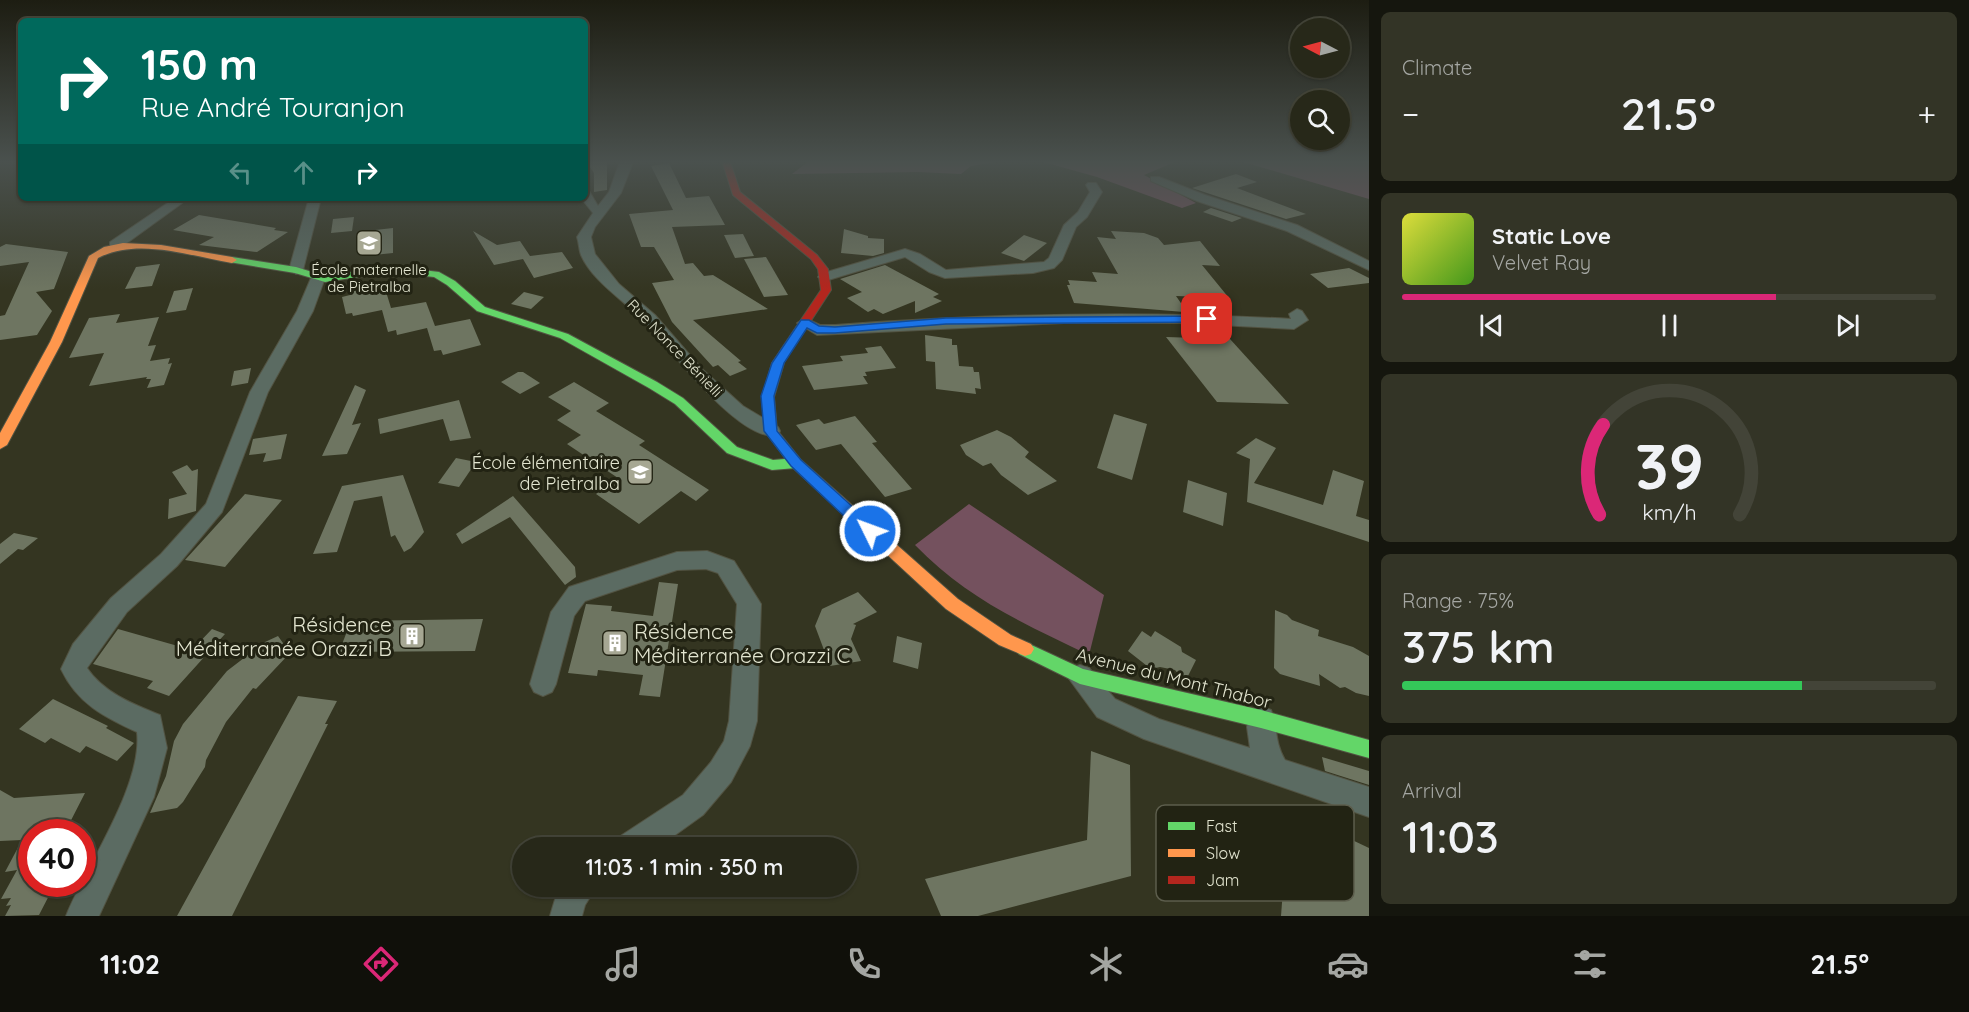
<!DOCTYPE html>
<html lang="en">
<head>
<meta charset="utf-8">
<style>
	:root { --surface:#272819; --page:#333426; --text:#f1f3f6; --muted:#a4a6a2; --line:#434438; --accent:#db2777 }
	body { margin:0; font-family:Quicksand,sans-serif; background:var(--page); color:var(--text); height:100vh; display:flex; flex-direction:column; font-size:22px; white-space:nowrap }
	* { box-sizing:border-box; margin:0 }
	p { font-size:20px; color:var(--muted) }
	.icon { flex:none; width:33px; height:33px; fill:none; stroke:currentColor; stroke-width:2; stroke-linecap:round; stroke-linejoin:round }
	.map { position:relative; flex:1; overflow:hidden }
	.panel { display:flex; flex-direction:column; gap:12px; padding:12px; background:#15160e; width:600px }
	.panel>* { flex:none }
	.guide { position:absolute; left:18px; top:18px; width:570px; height:183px; border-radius:9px; box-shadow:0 2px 4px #0004,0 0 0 2px var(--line); background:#00695c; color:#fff; overflow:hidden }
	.needle { width:39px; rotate:276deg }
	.buttons { position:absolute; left:1290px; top:18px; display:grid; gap:12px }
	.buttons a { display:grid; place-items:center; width:60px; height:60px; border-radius:50%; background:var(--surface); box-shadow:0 2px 4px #0004,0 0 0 2px var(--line); font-size:30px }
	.speed { position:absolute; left:18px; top:819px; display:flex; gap:12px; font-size:30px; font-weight:700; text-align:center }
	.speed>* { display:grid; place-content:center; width:78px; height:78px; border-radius:50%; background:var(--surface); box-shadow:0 2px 4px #0004,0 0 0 2px var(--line); line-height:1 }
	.speed .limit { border:9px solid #d22; background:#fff; color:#111 }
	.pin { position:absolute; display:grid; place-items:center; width:51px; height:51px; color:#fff; margin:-26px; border-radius:12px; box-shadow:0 3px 9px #0006 }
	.me { position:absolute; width:66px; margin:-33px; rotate:312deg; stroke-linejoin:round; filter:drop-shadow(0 0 4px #0008) }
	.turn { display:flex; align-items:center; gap:21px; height:126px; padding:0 24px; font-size:27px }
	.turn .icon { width:78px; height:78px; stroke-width:2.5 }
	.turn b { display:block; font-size:42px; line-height:51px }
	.lanes { display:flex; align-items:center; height:57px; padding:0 24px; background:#0003; justify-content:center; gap:30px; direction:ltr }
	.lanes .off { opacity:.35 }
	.big { font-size:45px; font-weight:600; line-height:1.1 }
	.panel .card { flex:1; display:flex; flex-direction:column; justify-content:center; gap:9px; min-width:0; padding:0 21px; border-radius:9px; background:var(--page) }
	.panel .dial { align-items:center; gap:0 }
	.dial svg { height:156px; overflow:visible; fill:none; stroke:var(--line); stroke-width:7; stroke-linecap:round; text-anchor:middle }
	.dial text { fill:var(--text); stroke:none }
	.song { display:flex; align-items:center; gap:18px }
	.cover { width:72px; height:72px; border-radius:9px; background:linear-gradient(135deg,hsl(60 70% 55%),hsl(100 70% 35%)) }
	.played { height:6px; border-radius:3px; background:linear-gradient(90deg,var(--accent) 70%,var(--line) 70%) }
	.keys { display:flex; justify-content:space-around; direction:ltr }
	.heat { display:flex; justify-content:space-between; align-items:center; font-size:33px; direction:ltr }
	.charge { height:9px; border-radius:4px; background:linear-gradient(90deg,#34c759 75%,var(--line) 0) }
	.trip { position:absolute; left:512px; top:837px; width:345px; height:60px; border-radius:30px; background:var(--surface); box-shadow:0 2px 4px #0004,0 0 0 2px var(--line); font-weight:600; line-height:60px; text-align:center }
	.tab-bar { display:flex; height:96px; justify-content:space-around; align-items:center; background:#10100a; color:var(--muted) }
	.tab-bar .icon { width:42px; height:42px }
	.tab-bar .on { color:var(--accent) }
	.tab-bar b { font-size:27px; color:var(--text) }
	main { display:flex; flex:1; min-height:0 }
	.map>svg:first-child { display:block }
</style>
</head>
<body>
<main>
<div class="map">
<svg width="1369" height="916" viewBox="0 0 1369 916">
	<rect width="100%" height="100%" fill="#343521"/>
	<g fill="#74515e">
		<path d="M809 161H1002L971 166 961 174 918 172 792 174Z"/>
		<path d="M1040 161H1177L1144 175 1196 203 1182 208 1097 177Z"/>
		<path d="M1240 161H1369V199Z"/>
		<path d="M969 504 1104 595 1089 655C1024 624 966 598 915 545Z"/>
	</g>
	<g fill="#6e7561">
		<path d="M586 161H607V190L594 192V173Z"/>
		<path d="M669 163 686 198 709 196 725 225 672 227 685 264 693 263 704 276 713 275 768 309 693 320 741 361 738 362 747 369 730 376 718 365 713 367 672 322 652 283 674 280 654 247H641L629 214 673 210 651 166Z"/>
		<path d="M1236 174 1257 182 1237 188 1306 214 1286 219 1192 188Z"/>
		<path d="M1211 208 1242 218 1232 222 1203 212Z"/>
		<path d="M199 215 276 228 274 230 288 232 257 252 199 245 214 237 173 230Z"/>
		<path d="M354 217 352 231 331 233 333 219Z"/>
		<path d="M393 228V253L364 256 366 231Z"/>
		<path d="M844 229 868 236V238L884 239V253L873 256 841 253Z"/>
		<path d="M473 231 497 245 520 241 530 256 562 252 573 268 534 278 523 259 494 265Z"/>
		<path d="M1111 231 1144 233 1158 238 1164 245 1200 241 1220 266 1202 265 1229 298 1176 296 1185 309H1182L1184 312 1074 303 1067 285H1070L1068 280 1097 282 1092 272 1118 274 1097 237 1116 239Z"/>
		<path d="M743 234 754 256 735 258 724 235Z"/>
		<path d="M1024 235 1047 243 1024 261 1001 253Z"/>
		<path d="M6 244 68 252 54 289 36 292 52 311 37 335 0 340V316L5 315 29 262 0 266V247Z"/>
		<path d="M766 257 788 295 764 297 744 259Z"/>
		<path d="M160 264 152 286 125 289 136 267Z"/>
		<path d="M885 265 939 294 933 297 942 301 915 313V301L883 314 874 309 868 312 847 298 862 292 840 279Z"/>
		<path d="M1349 268 1369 278V283L1328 288 1310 274Z"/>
		<path d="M384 285 391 308 426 302 435 326 470 319 481 345 443 355 441 350 434 351 427 328 397 335 396 330 388 332 382 310 353 316 352 313 346 314 342 297 350 295 349 291Z"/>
		<path d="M193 288 186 310 166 313 174 291Z"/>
		<path d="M524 292 544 297 531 309 511 304Z"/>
		<path d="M120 314 116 323 159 317 148 346 156 345 150 361 170 358 168 364 172 363 164 385 147 388 151 379H146L147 377 89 386 104 353 69 358 89 318Z"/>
		<path d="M925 335 952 339V345H957L959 366 973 367 974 372H979L981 389 975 388 976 394 936 389 935 362 926 361Z"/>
		<path d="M1166 337 1230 339 1289 404 1217 402Z"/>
		<path d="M881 346 896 368 865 372 867 376H863L868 384 814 390 802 366 843 361 840 356 868 353 865 348Z"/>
		<path d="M251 368 248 383 231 386 234 371Z"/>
		<path d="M518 372H523L540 383 520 394 501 382Z"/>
		<path d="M574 382 609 403 596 411 645 441 639 445 709 490 696 501 681 491 639 524 596 494 618 478 567 444 581 435 557 420 571 411 548 397Z"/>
		<path d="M355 385 366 390 352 425 361 423 347 454 322 456Z"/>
		<path d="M459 400 471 438 450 441 443 419 380 434 378 419Z"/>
		<path d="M1114 414 1147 424 1132 480 1097 468Z"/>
		<path d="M855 416 877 442 872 443 912 489 885 497 841 444 816 450 796 425 819 419 824 424Z"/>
		<path d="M997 430 1011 437 1029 452 1025 457 1057 481 1028 495 1001 475 991 463 983 466 966 455 960 445Z"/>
		<path d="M287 434 281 459 263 462 266 453 249 455 253 439Z"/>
		<path d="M1256 438 1276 448 1254 483 1323 505 1333 470 1364 481 1356 516 1369 520V542L1247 502 1250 459 1236 453Z"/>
		<path d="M456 458 476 462 459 487 438 483Z"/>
		<path d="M187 465 192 471 198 469 196 511 168 519 169 499 187 494 172 472Z"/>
		<path d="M403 475 424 532 411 548 404 552 395 535 391 537 382 496 354 501 337 552 313 554 342 486Z"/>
		<path d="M1188 480 1227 493 1223 526 1183 512Z"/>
		<path d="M245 494 282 500 225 567 185 560Z"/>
		<path d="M513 496 575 567 576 577 565 585 510 517 462 544 456 534Z"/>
		<path d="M14 533 38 538 23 550 18 549 0 564V544Z"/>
		<path d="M659 582 678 584 660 697 639 695 643 675 598 670 597 676 568 673 586 604 612 606 611 611 653 616Z"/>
		<path d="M858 592 877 612 853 624 856 625 851 639 861 661 830 666 815 626 822 609Z"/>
		<path d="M1275 610 1287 615 1292 620 1319 630 1318 636 1353 647 1369 656V696L1356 693 1345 687 1340 688 1319 674 1320 686 1280 674 1274 668Z"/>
		<path d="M483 619 475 651 339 652 351 621Z"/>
		<path d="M118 629 192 650 212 629 225 634 169 696 147 688 153 681 93 664Z"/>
		<path d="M1142 631 1151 637 1155 631 1181 647 1182 652 1196 660 1188 676 1181 677 1175 670 1160 667 1151 669 1128 651Z"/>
		<path d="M278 636 290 653 256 689 253 688 226 722 206 760 205 767 183 802 177 808 150 813 166 776 174 741 183 724 227 671 265 642Z"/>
		<path d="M897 636 922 643 918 669 893 662Z"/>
		<path d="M298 696 337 701 325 724H328L232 916H177Z"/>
		<path d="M53 699 108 726 106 728 134 743 117 761 86 746 80 753 51 738 45 743 19 729Z"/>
		<path d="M1091 751 1130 765 1131 876 978 916H941L925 879 1087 840Z"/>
		<path d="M1322 757 1369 771V785L1325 771Z"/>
		<path d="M0 790 14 798 85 793 65 832H32V884H55L39 915 5 916 11 905 6 906 11 898 1 899 17 870 5 872 22 840 0 841Z"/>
		<path d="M1289 810 1369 848V916H1281Z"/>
	</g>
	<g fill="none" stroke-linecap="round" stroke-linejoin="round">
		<defs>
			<g id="street">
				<path d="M620 161H631L632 165 621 193 595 227 591 237 595 254 619 284 655 315 702 369 743 406 778 427 780 431 778 435C741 445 668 346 645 322 625 301 593 282 581 255 579 250 579 243 577 237L593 213 581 198H585V190L589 191 598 206 609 192Z"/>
				<path d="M1151 177H1159L1205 195 1297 225 1369 261V270L1287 231 1197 201 1151 181Z"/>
				<path d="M1088 183H1096L1102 192 1087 217 1076 227 1062 260 1054 268 1033 273 945 278 929 272 905 257 825 281 818 277 820 274 905 249 920 254 946 270 1044 262 1049 258 1064 225 1078 212 1090 192 1086 185Z"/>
				<path d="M175 198H189L120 248H110V242Z"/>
				<path d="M309 198H321L303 270 296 274 289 270Z"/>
				<path d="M318 274 325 278 313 311 268 392 222 512 177 566 127 612 87 668C104 693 133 704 160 715L167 748 154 797 99 916H66C86 866 143 786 137 732 104 717 77 703 61 669L73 644 111 598 161 554 206 504 250 392 297 311 311 278Z"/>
				<path d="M1297 309 1302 311 1308 320 1294 329 1179 323H1064L817 335 797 323 805 318 820 325H835C987 314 1138 310 1291 319L1289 314Z"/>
				<path d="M707 551 734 561 761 604 757 721 750 746 731 782 703 815 657 848H615L619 837 683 795 711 762 724 741 729 721 737 604 718 573 706 569 677 570 585 601 574 616 556 684 552 692 543 696 534 692 530 684 551 612 569 587 677 552Z"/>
				<path d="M1080 665 1089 668 1115 699 1159 719 1250 748 1247 727 1251 710 1261 706 1271 710C1278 727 1274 741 1285 760L1369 787V817L1144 739 1097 717 1067 676 1071 668Z"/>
				<path d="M559 886H597L585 905 582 916H550Z"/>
			</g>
			<g id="fast">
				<path d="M232 257 296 267 325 276 390 266 439 272 455 281 485 307 568 334 657 382 683 398 737 447 773 460 796 458 803 463 796 468 772 470 727 453 675 404 649 388 560 338 477 311 447 285 434 277 390 272 325 282 295 273 229 262 227 260Z"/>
				<path d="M1025 642 1083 669 1261 710 1369 740V758L1261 728 1080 684 1019 654 1016 649 1019 644Z"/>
			</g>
			<g id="slow">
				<path d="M123 243 161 245 232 257 237 260 232 263C190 256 138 237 98 258L62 342 7 445 0 449V433L50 342 89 256 104 247Z"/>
				<path d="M778 360 784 363 774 397 777 430 801 460 958 599 1011 635 1031 644 1034 649 1031 654 1025 656 999 645 946 609 791 466 765 431 762 397 772 363Z"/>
			</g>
			<path id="jam" d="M722 161H730L740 192 817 255 828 269 831 290 782 365 778 366 772 363 821 290 818 269 811 259 733 195Z"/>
		</defs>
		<use href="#street" stroke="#525342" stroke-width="2"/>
		<use href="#fast" stroke="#525342" stroke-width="2"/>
		<use href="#slow" stroke="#525342" stroke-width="2"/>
		<use href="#jam" stroke="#525342" stroke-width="2"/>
		<use href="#street" fill="#5b6b62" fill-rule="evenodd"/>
		<use href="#fast" fill="#63d668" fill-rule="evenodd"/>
		<use href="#slow" fill="#ff974d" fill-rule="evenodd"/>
		<use href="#jam" fill="#b3261e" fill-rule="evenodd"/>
	</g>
	<linearGradient id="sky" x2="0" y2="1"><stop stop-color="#1d1d12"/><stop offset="0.56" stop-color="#4a514e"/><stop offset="1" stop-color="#4a514e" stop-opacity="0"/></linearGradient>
	<rect width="1369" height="289" fill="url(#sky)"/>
	<path fill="#1a73e8" stroke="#114b97" stroke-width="1.5" d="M1207 316 1211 317V322L946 324 835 333H817L807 328 784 363 774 396 777 431 801 460 875 527 877 531 870 536 864 535 791 466 764 431 761 396 772 363 801 320H809L819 326 835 327 946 318Z"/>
	<defs>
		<symbol id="school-square" viewBox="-11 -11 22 22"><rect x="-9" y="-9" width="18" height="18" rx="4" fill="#a6a793" stroke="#222313"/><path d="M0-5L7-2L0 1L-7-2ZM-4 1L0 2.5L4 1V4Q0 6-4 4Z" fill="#fff"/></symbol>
		<symbol id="building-square" viewBox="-11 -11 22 22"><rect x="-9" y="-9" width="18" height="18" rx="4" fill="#a6a793" stroke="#222313"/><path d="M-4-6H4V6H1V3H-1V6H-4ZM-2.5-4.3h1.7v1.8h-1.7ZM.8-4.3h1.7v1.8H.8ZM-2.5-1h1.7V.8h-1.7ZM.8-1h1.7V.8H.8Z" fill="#fff"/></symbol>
	</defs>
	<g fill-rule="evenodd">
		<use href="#school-square" x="354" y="228" width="30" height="30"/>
		<use href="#school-square" x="625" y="457" width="30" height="30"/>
		<use href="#building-square" x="397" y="621" width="30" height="30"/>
		<use href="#building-square" x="600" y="628" width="30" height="30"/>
	</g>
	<g text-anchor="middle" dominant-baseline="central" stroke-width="6" stroke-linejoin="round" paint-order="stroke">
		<g font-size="15" fill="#e3e5d0" stroke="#222313">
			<text x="369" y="269">École maternelle<tspan x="369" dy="17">de Pietralba</tspan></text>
		</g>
		<g font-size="15" fill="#e3e5d0" stroke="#222313">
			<text transform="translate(675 348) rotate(46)">Rue Nonce Bénielli</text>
		</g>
		<g font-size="18" fill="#e3e5d0" stroke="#222313" text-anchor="end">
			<text x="620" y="462">École élémentaire<tspan x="620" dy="21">de Pietralba</tspan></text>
		</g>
		<g font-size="18" fill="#e3e5d0" stroke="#222313">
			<text transform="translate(1174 678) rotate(14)">Avenue du Mont Thabor</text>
		</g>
		<g font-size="21" fill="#e3e5d0" stroke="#222313" text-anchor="end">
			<text x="392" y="624">Résidence<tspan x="392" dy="24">Méditerranée Orazzi B</tspan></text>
			<text x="634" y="631" text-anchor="start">Résidence<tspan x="634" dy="24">Méditerranée Orazzi C</tspan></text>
		</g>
	</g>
	<rect x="1156" y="805" width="198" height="96" rx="9" fill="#222313" stroke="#5c5d4c" stroke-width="1.5"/>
	<rect x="1168" y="822" width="27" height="8" fill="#63d668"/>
	<rect x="1168" y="849" width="27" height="8" fill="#ff974d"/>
	<rect x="1168" y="876" width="27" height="8" fill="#b3261e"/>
	<g font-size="16" fill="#e3e5d0">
		<text x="1206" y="832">Fast</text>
		<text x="1206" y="859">Slow</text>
		<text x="1206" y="886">Jam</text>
	</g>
</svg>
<div class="buttons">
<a><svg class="needle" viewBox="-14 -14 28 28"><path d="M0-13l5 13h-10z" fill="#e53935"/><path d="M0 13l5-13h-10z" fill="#a4a6a2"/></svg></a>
<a><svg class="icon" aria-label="search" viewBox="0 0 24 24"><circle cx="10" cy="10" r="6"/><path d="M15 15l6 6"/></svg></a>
</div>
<div class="speed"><div class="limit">40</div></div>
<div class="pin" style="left:1207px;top:319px;background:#d93025"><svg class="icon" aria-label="arrive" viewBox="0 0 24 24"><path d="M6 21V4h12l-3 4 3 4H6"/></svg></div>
<svg class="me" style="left:870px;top:531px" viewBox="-20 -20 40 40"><circle r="17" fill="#1a73e8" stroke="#fff" stroke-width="3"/><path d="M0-11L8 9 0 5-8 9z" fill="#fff"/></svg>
<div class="trip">11:03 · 1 min · 350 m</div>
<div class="guide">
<div class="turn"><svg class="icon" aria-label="right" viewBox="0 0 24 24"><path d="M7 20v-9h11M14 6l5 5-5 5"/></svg><div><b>150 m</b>Rue André Touranjon</div></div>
<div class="lanes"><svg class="icon off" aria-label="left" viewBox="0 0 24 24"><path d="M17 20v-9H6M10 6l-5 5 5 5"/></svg><svg class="icon off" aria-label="ahead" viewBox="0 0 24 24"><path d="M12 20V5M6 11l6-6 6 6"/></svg><svg class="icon" aria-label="right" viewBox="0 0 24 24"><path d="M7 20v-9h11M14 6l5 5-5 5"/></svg></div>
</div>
</div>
<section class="panel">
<div class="card"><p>Climate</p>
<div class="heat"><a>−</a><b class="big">21.5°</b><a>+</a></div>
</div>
<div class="card">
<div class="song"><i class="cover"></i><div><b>Static Love</b><p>Velvet Ray</p></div></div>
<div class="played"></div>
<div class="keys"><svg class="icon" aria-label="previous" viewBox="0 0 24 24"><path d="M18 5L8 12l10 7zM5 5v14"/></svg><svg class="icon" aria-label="pause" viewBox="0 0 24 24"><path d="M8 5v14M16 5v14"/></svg><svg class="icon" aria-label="next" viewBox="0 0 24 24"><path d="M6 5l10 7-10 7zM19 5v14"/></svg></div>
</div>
<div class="card dial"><svg viewBox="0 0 100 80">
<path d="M14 69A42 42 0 1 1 86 69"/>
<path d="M14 69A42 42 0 0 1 16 23" stroke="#db2777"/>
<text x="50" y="56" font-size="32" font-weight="700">39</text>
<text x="50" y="72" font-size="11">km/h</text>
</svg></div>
<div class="card"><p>Range · 75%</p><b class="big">375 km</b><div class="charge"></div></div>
<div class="card"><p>Arrival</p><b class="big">11:03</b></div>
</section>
</main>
<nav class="tab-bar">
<b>11:02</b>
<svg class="icon on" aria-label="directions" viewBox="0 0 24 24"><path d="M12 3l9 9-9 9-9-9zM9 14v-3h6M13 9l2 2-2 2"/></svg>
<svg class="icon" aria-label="music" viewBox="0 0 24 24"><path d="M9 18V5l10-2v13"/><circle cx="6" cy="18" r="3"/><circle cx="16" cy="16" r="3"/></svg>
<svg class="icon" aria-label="phone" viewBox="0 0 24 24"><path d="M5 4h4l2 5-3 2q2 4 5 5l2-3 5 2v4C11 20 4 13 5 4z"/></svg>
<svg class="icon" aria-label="climate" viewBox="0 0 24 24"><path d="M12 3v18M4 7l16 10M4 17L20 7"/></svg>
<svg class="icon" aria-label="car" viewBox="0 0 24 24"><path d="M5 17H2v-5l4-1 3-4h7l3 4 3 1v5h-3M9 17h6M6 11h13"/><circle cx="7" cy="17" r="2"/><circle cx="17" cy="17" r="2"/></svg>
<svg class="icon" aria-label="filters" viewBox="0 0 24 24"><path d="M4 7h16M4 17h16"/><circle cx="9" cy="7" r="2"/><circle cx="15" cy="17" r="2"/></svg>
<b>21.5°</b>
</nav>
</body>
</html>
